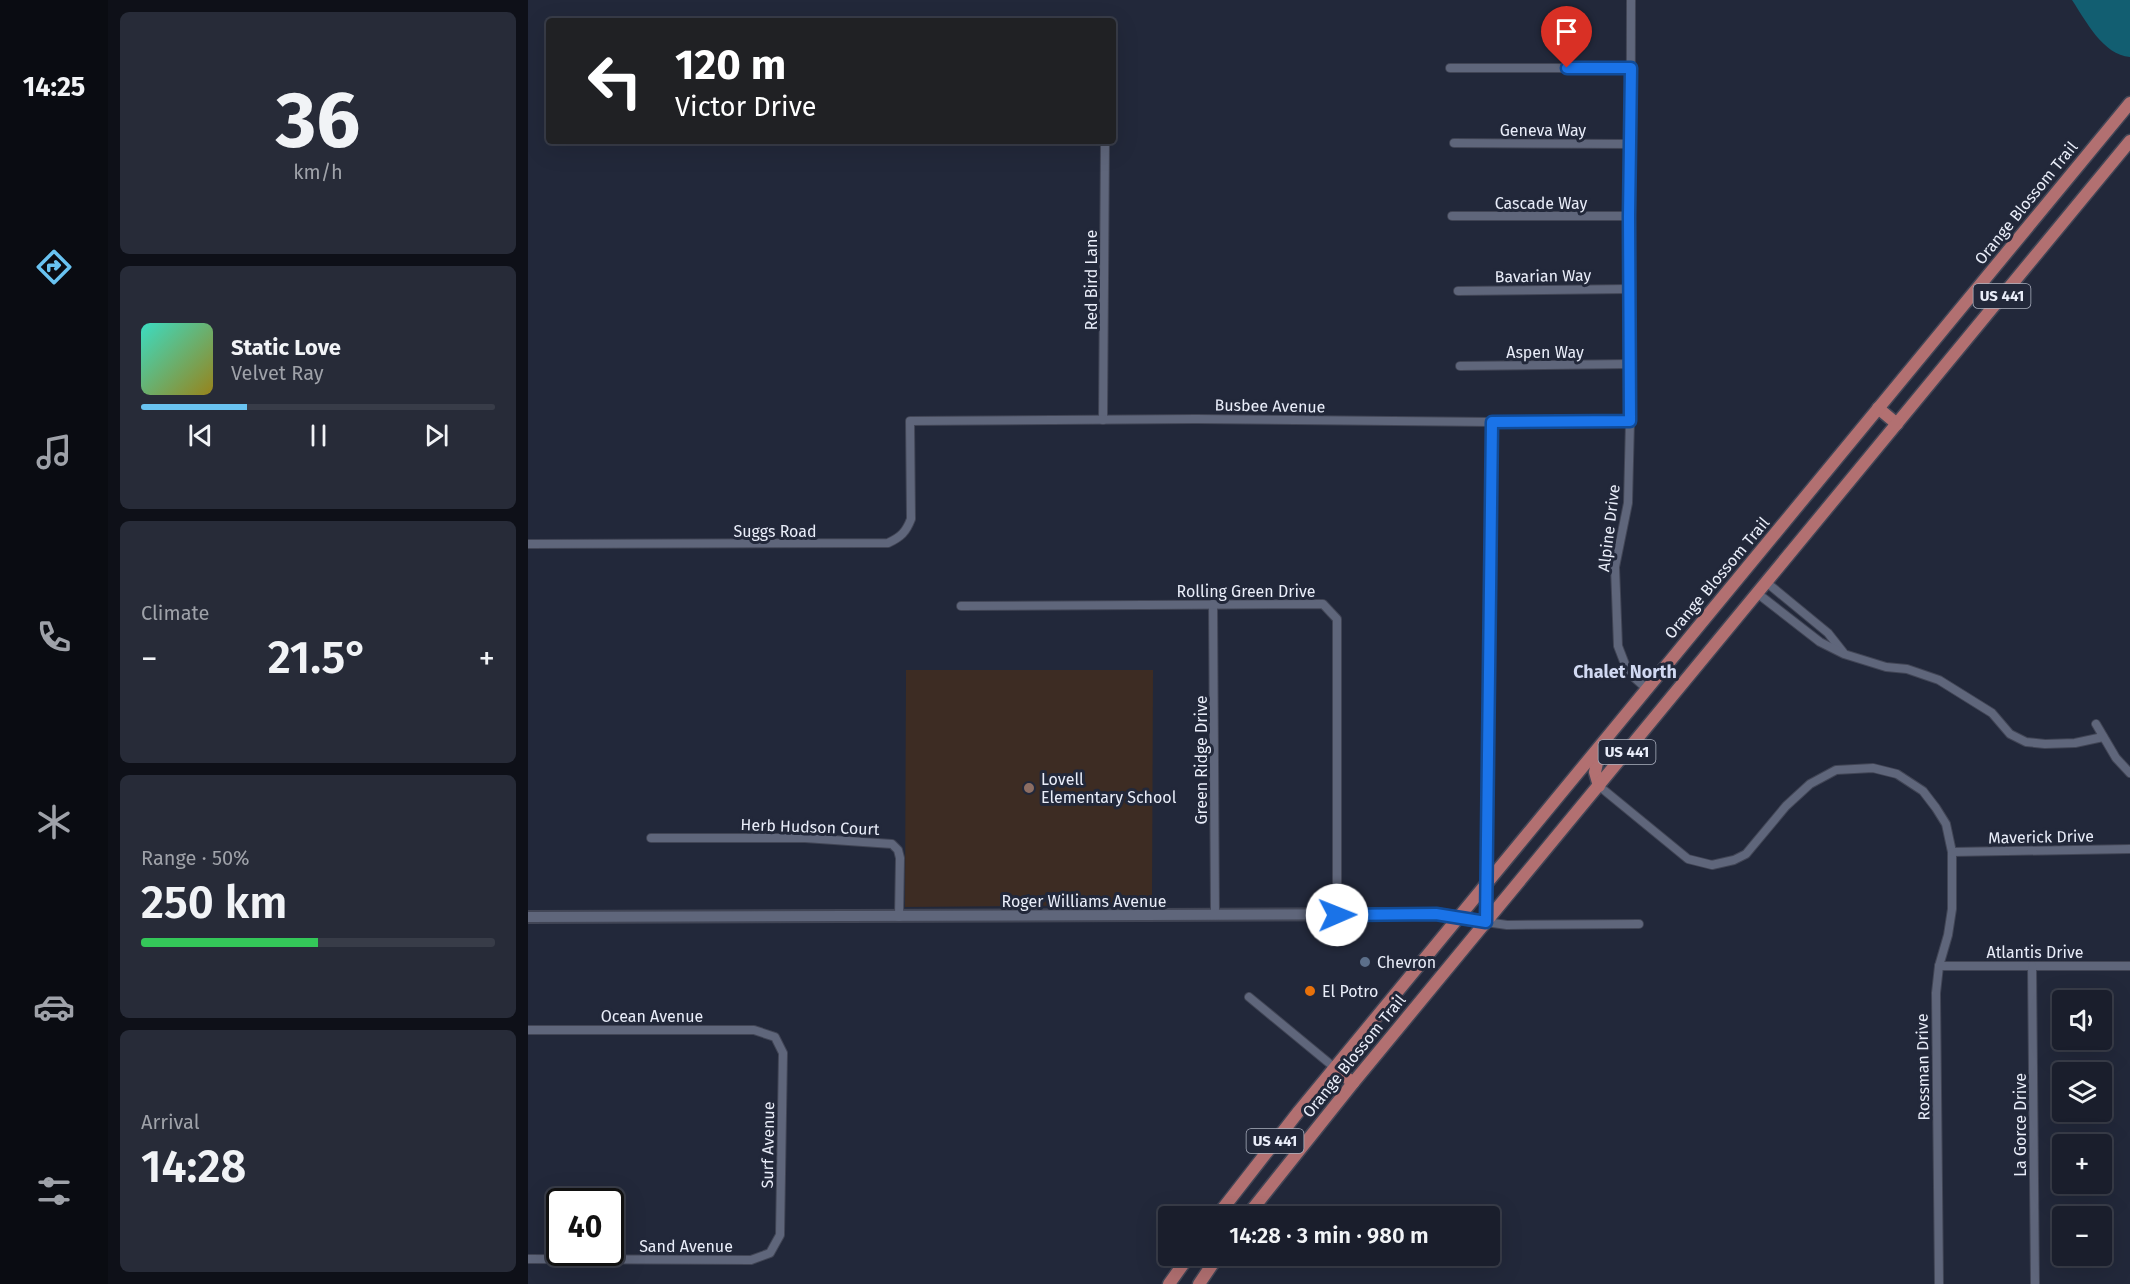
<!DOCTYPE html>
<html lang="en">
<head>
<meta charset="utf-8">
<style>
	:root { --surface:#1a1e2c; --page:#272b38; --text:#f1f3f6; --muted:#9fa2a9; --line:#383c48; --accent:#69c3f1 }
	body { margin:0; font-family:"Fira Sans",sans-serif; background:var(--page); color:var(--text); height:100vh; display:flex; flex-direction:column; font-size:22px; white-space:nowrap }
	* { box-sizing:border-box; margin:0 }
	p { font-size:20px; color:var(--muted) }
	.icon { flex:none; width:33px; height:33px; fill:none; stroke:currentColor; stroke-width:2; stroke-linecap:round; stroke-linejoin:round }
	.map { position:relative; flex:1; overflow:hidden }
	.details { display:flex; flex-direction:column; gap:12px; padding:12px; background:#0e1018; width:420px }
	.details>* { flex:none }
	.top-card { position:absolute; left:18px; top:18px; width:570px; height:126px; border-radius:6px; box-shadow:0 6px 24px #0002,0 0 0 2px var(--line); background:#202124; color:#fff; overflow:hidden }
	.tools { position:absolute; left:1524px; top:990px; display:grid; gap:12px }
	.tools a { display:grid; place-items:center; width:60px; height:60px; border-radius:6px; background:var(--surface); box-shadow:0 6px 24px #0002,0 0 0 2px var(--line); font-size:30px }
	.speed { position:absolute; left:18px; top:1188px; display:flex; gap:12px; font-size:30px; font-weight:700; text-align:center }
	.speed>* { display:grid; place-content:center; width:78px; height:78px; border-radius:50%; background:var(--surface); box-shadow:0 6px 24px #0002,0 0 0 2px var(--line); line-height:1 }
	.speed .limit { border:3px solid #111; border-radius:9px; background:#fff; color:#111 }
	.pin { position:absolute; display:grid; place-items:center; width:51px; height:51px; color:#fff; margin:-62px -26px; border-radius:50% 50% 50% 0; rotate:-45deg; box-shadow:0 0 6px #0007 }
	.pin .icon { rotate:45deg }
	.me { position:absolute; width:66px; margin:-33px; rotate:89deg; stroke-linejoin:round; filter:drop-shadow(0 0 4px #0008) }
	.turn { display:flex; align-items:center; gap:21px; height:126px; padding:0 30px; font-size:27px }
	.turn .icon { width:78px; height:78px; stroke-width:2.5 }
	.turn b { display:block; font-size:42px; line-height:51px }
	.big { font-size:45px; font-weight:600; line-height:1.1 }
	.details .widget { flex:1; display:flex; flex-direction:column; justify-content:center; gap:9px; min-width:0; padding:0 21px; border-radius:9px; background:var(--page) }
	.details .dial { align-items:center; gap:0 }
	.dial b { font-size:78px; line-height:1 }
	.song { display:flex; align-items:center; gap:18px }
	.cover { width:72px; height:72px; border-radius:9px; background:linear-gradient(135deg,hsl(170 70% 55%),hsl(50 70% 35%)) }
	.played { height:6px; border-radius:3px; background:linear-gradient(90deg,var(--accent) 30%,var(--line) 30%) }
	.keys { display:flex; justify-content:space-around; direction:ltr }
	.heat { display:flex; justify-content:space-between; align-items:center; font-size:33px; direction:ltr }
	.charge { height:9px; border-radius:4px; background:linear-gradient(90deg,#34c759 50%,var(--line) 0) }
	.trip { position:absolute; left:630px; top:1206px; width:342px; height:60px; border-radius:6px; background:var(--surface); box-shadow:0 6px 24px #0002,0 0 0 2px var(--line); font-weight:600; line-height:60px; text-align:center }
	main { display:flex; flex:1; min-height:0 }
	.tab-bar { display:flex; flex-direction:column; width:108px; justify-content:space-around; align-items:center; background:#0a0c12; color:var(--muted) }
	.tab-bar .icon { width:42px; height:42px }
	.tab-bar .selected { color:var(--accent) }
	.tab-bar b { font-size:27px; color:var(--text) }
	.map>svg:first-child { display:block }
</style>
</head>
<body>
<main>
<nav class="tab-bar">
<b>14:25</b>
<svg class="icon selected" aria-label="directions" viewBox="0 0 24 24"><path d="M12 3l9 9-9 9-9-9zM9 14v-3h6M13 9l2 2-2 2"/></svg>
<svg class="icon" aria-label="music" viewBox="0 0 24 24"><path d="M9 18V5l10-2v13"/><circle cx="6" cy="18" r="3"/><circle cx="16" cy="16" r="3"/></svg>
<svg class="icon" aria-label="phone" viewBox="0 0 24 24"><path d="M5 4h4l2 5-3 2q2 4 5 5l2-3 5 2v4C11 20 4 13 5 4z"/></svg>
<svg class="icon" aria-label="climate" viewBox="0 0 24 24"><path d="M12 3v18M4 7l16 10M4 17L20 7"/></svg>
<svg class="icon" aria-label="car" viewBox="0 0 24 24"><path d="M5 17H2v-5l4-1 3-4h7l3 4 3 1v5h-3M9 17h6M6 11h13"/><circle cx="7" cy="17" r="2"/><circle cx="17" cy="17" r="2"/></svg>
<svg class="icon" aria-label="filters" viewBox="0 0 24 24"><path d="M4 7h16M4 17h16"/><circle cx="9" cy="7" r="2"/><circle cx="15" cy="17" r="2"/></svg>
</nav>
<section class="details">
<div class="widget dial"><b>36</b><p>km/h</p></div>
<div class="widget">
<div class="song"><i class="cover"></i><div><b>Static Love</b><p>Velvet Ray</p></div></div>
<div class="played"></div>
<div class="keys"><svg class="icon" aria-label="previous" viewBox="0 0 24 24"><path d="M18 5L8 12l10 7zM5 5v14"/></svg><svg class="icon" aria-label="pause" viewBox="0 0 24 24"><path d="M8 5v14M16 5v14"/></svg><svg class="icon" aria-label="next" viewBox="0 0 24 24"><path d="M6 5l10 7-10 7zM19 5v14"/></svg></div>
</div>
<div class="widget"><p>Climate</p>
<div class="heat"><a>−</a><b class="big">21.5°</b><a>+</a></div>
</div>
<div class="widget"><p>Range · 50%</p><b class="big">250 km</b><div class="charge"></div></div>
<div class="widget"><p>Arrival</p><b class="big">14:28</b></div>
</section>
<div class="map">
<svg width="1602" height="1284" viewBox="0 0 1602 1284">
	<rect width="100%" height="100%" fill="#22283a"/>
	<path fill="#3d2c23" d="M378 670H625L624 905 377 907Z"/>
	<path fill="#125e71" d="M1544 0H1602V57C1575 55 1558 21 1544 0Z"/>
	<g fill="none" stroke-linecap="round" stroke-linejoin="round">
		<defs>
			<g id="street">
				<path d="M1103 0 1102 421 1100 503 1087 567 1090 646 1100 672 1119 689"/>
				<path d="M922 68H1103"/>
				<path d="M926 143 1104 144"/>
				<path d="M924 216H1101"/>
				<path d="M930 291 1101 289"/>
				<path d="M932 366 1102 364"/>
				<path d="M575 420 577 141"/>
				<path d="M964 422 958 922 979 925 1111 924"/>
				<path d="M0 544 360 543C373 537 378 532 383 519L382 421 668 419 964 422 1102 421"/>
				<path d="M1238 582 1300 633 1315 652"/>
				<path d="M1229 593 1292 642 1316 654 1358 667 1379 669 1411 680 1464 713 1482 734 1498 742 1517 744 1547 743 1575 737"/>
				<path d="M685 604 687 915"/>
				<path d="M433 606 795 604 809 619V915"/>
				<path d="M1568 724 1588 758 1602 773"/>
				<path d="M1071 786 1160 859 1184 865 1206 860 1218 854 1258 806 1282 784 1308 770 1345 768 1369 774 1395 791 1408 808 1418 824 1424 852V909L1420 935 1411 966 1408 993 1411 1284"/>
				<path d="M123 838H277L364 844 370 850 372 858 371 917"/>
				<path d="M1424 852 1602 849"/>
				<path d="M1411 966H1602"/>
				<path d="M1504 966 1507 1284"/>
				<path d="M721 997 807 1068"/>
				<path d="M0 1030H226L247 1037 255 1053 252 1235 242 1253 223 1260 0 1259"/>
			</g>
			<path id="secondary" d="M0 917 908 914 958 922"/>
			<g id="primary">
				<path d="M1350 408 1369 424"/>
				<path d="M1071 786 1067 772 1072 749"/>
				<path d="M807 1068 825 1083"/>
				<path d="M689 1216 771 1111 1602 103"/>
				<path d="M719 1216 825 1083 1602 141"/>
				<path d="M641 1284 661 1256"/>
				<path d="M671 1284 690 1256"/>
			</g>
		</defs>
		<use href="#street" stroke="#414555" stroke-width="10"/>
		<use href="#secondary" stroke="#414555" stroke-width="14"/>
		<use href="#primary" stroke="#414555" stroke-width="15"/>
		<use href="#street" stroke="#5f667b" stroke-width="8"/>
		<use href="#secondary" stroke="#5f667b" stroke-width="10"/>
		<use href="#primary" stroke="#b27071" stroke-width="12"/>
	</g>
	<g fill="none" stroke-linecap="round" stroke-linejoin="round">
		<defs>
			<path id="route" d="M809 915 908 914 958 922 964 422 1102 421 1101 216 1103 68H1039"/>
		</defs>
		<use href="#route" stroke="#114b97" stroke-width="15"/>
		<use href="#route" stroke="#1a73e8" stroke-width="10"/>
	</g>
	<circle fill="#8d6e63" stroke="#22283a" stroke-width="2" cx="501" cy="788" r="6"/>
	<circle fill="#5c6f8a" stroke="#22283a" stroke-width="2" cx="837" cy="962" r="6"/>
	<circle fill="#e8710a" stroke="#22283a" stroke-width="2" cx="782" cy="991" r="6"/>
	<g text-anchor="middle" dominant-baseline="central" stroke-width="6" stroke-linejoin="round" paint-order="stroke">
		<g fill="#22283a" stroke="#adb2c0" stroke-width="1.5">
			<rect x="1445.5" y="284" width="57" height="24" rx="4.5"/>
			<rect x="1070.5" y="740" width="57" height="24" rx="4.5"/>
			<rect x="718.5" y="1129" width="57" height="24" rx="4.5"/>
		</g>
		<g font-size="15" font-weight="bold" fill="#e9edf9">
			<text x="1474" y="296">US 441</text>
			<text x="1099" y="752">US 441</text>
			<text x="747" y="1141">US 441</text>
		</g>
		<g font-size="16" fill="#e9edf9" stroke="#22283a">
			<text x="1015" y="130">Geneva Way</text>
			<text x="1013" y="203">Cascade Way</text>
			<text transform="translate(1498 203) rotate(-51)">Orange Blossom Trail</text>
			<text transform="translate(1015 276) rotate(-1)">Bavarian Way</text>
			<text transform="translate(563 280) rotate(-90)">Red Bird Lane</text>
			<text x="1017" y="352">Aspen Way</text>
			<text transform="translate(742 406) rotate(1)">Busbee Avenue</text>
			<text transform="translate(1081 528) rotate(-83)">Alpine Drive</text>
			<text x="247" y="531">Suggs Road</text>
			<text transform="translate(1189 578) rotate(-50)">Orange Blossom Trail</text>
			<text x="718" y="591">Rolling Green Drive</text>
			<text transform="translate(673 760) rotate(-90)">Green Ridge Drive</text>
			<text transform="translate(282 827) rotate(2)">Herb Hudson Court</text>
			<text transform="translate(1513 837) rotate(-1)">Maverick Drive</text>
			<text x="556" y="901">Roger Williams Avenue</text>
			<text x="1507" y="952">Atlantis Drive</text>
			<text x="124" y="1016">Ocean Avenue</text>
			<text transform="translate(826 1056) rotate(-51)">Orange Blossom Trail</text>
			<text transform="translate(1395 1067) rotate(-91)">Rossman Drive</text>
			<text transform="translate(1492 1125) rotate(-90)">La Gorce Drive</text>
			<text transform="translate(240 1145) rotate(-89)">Surf Avenue</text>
			<text x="158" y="1246">Sand Avenue</text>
		</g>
		<g font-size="16" fill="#e9edf9" stroke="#22283a" text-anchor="start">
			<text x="513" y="779">Lovell<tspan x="513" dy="18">Elementary School</tspan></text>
			<text x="849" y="962">Chevron</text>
			<text x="794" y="991">El Potro</text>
		</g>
		<g font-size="18" font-weight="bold" fill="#d1d9f2" stroke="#22283a">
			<text x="1097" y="672">Chalet North</text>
		</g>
	</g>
</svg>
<div class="tools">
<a><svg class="icon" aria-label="sound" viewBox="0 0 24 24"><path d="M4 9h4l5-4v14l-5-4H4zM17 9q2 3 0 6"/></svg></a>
<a><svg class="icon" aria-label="layers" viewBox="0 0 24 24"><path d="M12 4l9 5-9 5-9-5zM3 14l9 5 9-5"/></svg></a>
<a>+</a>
<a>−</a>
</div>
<div class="speed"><div class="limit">40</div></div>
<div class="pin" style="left:1039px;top:68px;background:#d93025"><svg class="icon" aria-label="arrive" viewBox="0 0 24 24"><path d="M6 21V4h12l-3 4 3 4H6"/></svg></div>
<svg class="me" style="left:809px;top:915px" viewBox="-20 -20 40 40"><circle r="19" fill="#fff"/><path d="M0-13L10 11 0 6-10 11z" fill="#1a73e8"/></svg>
<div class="trip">14:28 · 3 min · 980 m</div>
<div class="top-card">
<div class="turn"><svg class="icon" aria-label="left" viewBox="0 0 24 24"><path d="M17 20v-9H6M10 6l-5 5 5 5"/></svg><div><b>120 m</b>Victor Drive</div></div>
</div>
</div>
</main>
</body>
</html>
